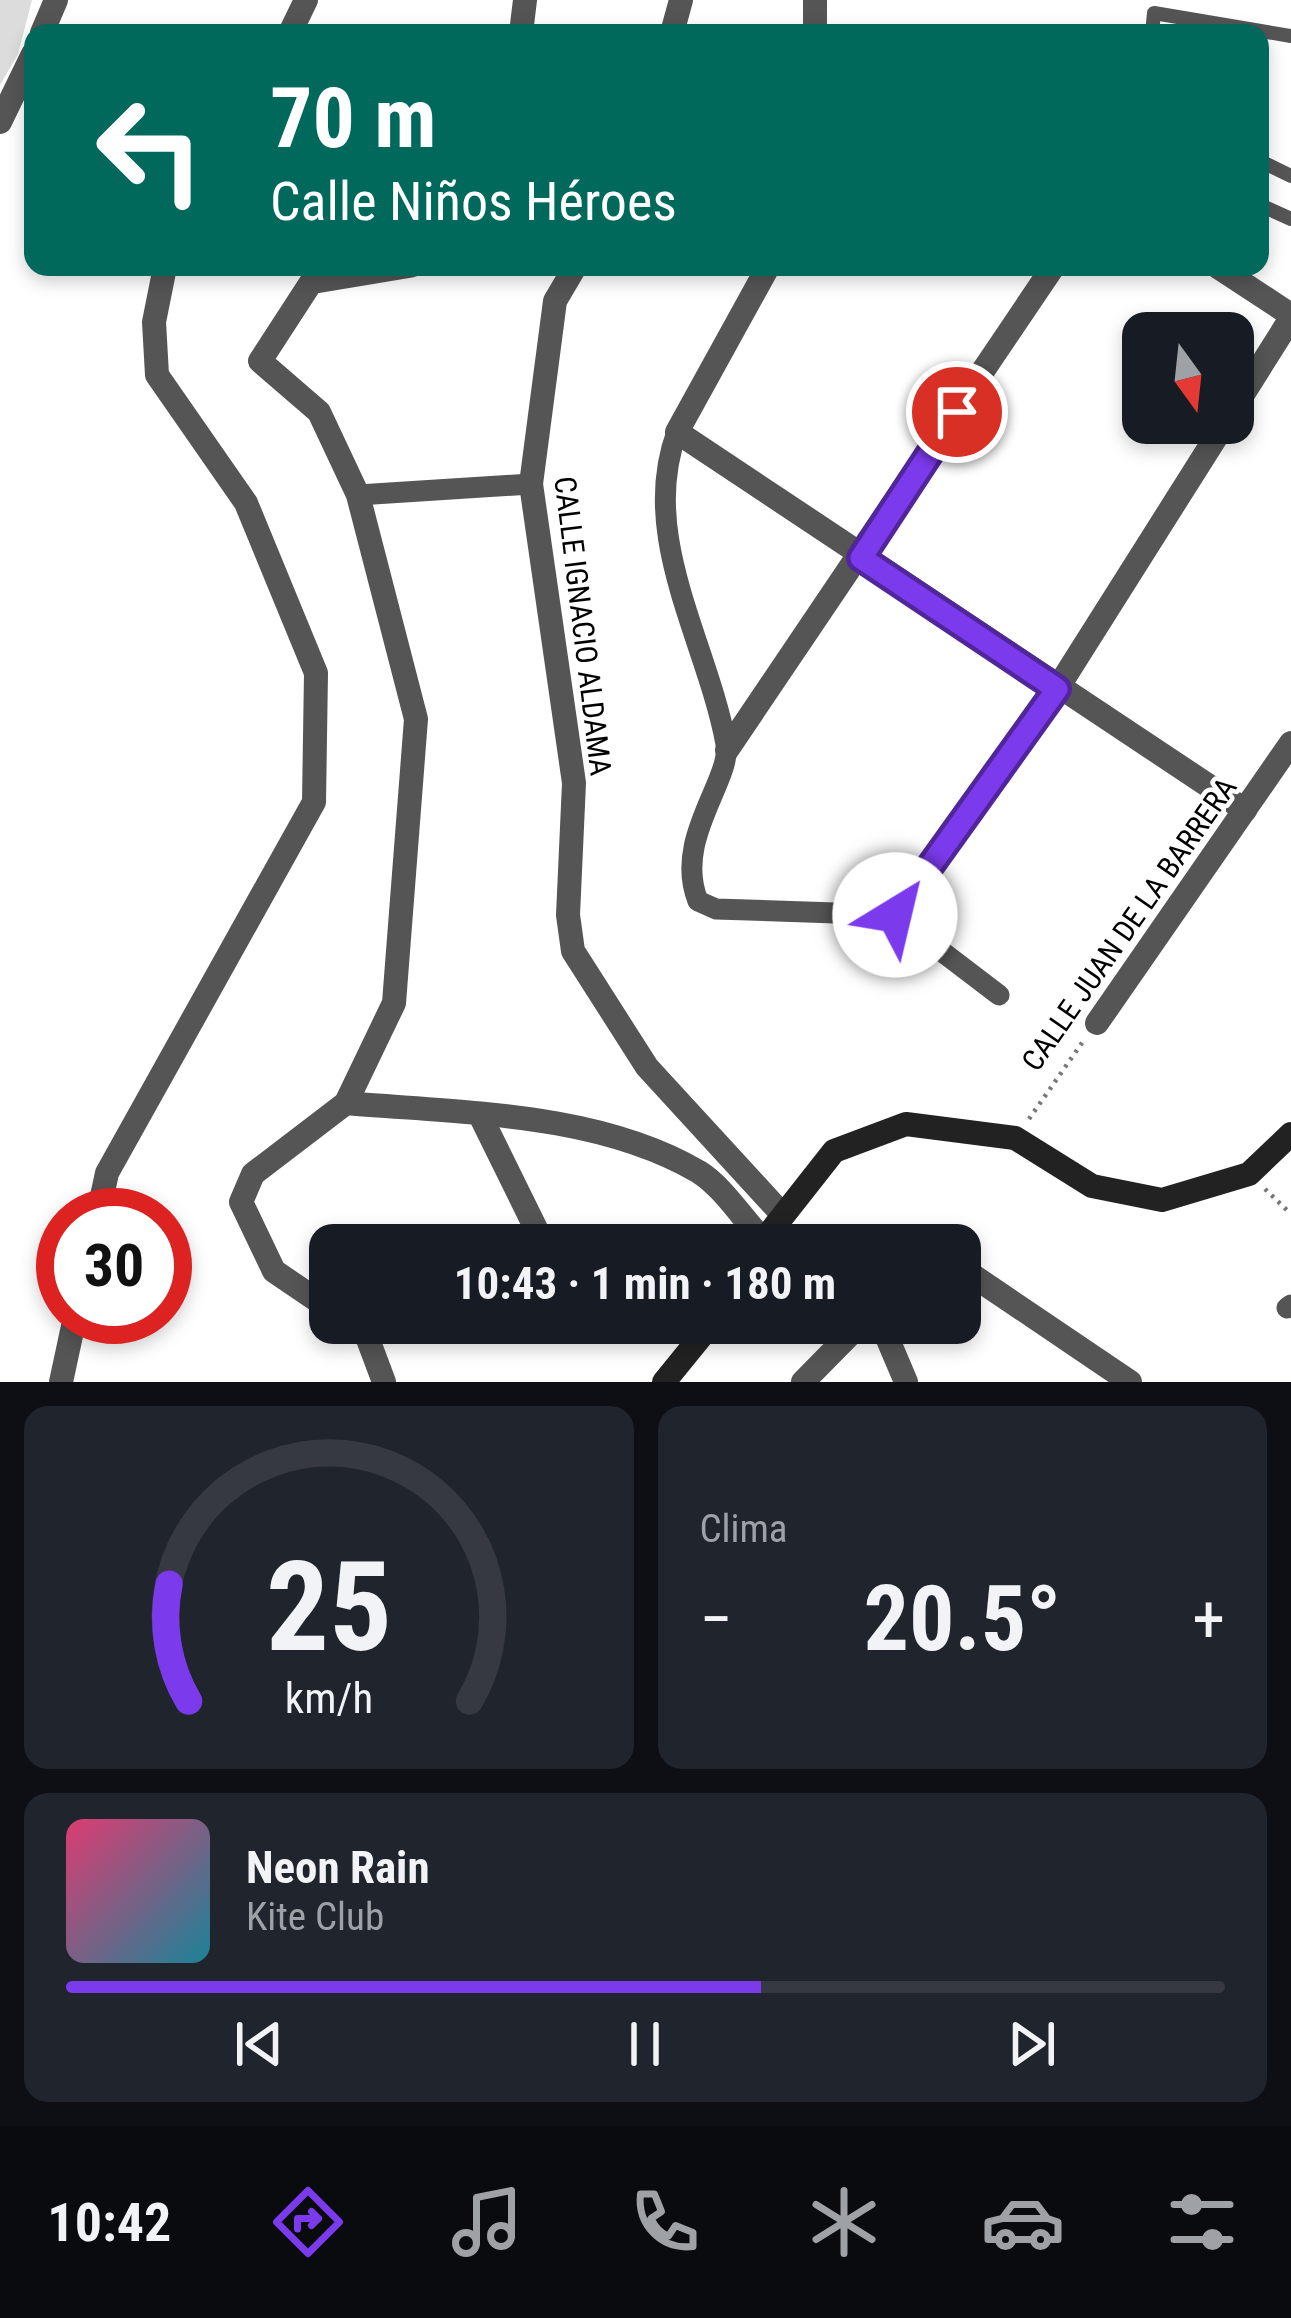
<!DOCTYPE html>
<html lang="es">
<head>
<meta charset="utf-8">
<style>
	:root { --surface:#171b24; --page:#20242c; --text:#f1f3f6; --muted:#9ea1a6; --line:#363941; --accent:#7c3aed }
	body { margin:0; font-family:"Roboto Condensed",sans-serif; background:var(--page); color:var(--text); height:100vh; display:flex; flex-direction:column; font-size:45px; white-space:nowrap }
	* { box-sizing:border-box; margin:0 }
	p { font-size:39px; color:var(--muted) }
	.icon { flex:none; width:66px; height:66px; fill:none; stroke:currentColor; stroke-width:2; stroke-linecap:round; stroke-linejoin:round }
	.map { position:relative; height:1382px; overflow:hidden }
	.panel { display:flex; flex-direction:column; gap:24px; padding:24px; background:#0d0f14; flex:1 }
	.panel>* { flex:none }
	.banner { position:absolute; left:24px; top:24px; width:1245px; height:252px; border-radius:24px; box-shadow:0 6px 18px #0003; background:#00695c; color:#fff; overflow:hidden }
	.needle { width:78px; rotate:165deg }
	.fabs { position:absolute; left:1122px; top:312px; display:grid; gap:24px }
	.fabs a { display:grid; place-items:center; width:132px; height:132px; border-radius:24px; background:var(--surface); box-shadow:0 6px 18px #0003; font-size:60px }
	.speed { position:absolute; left:36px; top:1188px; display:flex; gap:24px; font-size:60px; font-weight:700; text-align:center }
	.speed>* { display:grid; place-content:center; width:156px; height:156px; border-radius:50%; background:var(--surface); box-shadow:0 6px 18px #0003; line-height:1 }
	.speed .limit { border:18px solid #d22; background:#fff; color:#111 }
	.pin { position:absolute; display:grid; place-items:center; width:102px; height:102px; color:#fff; margin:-51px; border:6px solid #fff; border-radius:50%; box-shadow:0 3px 12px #0007 }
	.me { position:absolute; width:132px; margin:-66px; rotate:36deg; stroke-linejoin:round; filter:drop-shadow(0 0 9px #0008) }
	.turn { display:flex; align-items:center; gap:42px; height:252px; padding:0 48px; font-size:54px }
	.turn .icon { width:156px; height:156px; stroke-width:2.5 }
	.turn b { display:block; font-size:84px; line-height:102px }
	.big { font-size:90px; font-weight:700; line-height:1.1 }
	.panel .card { flex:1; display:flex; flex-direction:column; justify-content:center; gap:18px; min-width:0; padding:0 42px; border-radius:24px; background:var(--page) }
	.panel .dial { align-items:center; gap:0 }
	.dial svg { height:312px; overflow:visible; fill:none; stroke:var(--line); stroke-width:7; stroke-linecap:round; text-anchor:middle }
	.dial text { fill:var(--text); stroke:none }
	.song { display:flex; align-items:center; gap:36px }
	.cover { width:144px; height:144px; border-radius:18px; background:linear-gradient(135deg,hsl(340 70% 55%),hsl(190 70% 35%)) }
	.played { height:12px; border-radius:6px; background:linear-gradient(90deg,var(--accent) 60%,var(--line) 60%) }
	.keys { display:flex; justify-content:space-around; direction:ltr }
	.heat { display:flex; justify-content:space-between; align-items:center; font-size:66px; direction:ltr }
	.panel .tiles { flex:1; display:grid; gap:24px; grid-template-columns:1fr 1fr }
	.card:last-child { grid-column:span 2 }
	.trip { position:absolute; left:309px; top:1224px; width:672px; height:120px; border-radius:24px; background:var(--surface); box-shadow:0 6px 18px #0003; font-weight:700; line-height:120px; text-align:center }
	.menu { display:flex; height:192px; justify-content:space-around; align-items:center; background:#090b0e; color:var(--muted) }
	.menu .icon { width:84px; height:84px }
	.menu .selected { color:var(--accent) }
	.menu b { font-size:54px; color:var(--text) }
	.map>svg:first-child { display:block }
</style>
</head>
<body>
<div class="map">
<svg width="1291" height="1382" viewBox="0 0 1291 1382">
	<rect width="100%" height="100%" fill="#fff"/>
	<path fill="#dcdcdc" d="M0 0H32L18 54 0 85Z"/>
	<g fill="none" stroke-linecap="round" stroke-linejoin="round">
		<g stroke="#777" stroke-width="4.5" stroke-dasharray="3 6" stroke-linecap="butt">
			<path d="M1029 1119 1084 1040"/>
			<path d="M1265 1189 1291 1214"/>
		</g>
		<g stroke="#555" stroke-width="14">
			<path d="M1152 33 1154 13 1291 36"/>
			<path d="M1260 161 1291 176"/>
			<path d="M1260 205 1291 219"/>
		</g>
		<g stroke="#555" stroke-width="21">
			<path d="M310 284 412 267"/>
			<path d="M677 432C638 536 707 641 726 744 732 780 673 839 698 901L716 909 894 915 999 995"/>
			<path d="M358 495 531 484"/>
			<path d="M1287 1308 1291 1305"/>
		</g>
		<g stroke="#555" stroke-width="24">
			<path d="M815 0V33"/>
			<path d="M42 33 56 0"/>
			<path d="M290 33 306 0"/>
			<path d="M521 33 525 0"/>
			<path d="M672 33 681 0"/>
			<path d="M0 122 33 54"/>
			<path d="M575 267 555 301 531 484 574 783 568 915 573 951 647 1067 781 1213"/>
			<path d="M768 267 677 432 1245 810"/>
			<path d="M1218 267 1291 315"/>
			<path d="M1233 410 1291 318"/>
			<path d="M727 750 1053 267"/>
			<path d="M894 915 1057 689 1225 423"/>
			<path d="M1097 1023 1291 743"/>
			<path d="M346 1103C460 1113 597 1112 699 1172 723 1187 743 1219 763 1240"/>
			<path d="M480 1115 544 1245"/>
			<path d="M98 1215 107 1173 314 802 316 673 246 503 157 375 154 322 165 267"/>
			<path d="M960 1267 1130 1382"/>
			<path d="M330 1309 274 1271 241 1202 253 1174 346 1103 394 1003 416 719 358 495 319 412 260 361 310 284 335 267"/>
			<path d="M350 1323 366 1334 384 1382"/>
			<path d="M881 1323 906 1382"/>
			<path d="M61 1382 75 1317"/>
			<path d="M803 1382 861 1323"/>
		</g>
		<g stroke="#222" stroke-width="24">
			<path d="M760 1245 834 1151 906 1124 1015 1138 1092 1186 1162 1200 1249 1174 1291 1134"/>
			<path d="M664 1382 712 1323"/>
		</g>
	</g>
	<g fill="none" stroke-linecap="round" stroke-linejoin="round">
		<defs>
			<path id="route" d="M895 915 1057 689 861 558 957 412"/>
		</defs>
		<use href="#route" stroke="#51269a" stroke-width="30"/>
		<use href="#route" stroke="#7c3aed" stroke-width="21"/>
	</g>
	<g text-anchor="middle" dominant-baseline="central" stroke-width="9" stroke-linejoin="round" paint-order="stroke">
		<g font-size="30" fill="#000" stroke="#fff">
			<text transform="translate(583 626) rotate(83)">CALLE IGNACIO ALDAMA</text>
			<text transform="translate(1129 924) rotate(-55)">CALLE JUAN DE LA BARRERA</text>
		</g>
	</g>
</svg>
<div class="fabs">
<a><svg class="needle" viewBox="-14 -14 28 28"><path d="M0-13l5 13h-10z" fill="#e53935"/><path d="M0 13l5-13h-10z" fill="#9ea1a6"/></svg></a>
</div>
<div class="speed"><div class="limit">30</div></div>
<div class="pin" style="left:957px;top:412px;background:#d93025"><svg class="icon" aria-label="arrive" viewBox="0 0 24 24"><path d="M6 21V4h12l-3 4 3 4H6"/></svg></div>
<svg class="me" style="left:895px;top:915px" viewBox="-20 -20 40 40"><circle r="19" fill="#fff"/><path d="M0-13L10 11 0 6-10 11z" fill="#7c3aed"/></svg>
<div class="trip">10:43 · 1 min · 180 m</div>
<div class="banner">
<div class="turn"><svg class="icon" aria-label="left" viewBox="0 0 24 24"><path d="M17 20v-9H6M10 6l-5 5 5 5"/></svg><div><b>70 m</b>Calle Niños Héroes</div></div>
</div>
</div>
<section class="panel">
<div class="tiles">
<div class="card dial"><svg viewBox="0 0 100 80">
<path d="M14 69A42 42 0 1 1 86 69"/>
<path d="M14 69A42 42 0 0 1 9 39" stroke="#7c3aed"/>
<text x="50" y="56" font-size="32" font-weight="700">25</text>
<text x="50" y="72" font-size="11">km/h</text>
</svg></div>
<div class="card"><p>Clima</p>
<div class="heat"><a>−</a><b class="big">20.5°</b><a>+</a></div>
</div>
<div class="card">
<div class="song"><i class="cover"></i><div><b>Neon Rain</b><p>Kite Club</p></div></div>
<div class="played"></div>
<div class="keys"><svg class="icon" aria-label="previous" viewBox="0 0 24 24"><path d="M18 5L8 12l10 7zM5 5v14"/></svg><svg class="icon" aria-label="pause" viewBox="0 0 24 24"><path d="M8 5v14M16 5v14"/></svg><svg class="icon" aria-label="next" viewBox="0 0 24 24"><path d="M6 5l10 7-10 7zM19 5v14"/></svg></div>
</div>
</div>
</section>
<nav class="menu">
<b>10:42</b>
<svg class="icon selected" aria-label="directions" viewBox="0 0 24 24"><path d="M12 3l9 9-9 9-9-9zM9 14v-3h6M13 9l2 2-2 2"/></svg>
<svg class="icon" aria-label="music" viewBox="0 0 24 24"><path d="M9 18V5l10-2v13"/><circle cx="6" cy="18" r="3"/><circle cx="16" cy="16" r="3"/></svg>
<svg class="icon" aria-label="phone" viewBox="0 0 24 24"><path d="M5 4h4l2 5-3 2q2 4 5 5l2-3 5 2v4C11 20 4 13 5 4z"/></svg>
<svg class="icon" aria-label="climate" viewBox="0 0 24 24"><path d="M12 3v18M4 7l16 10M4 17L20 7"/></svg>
<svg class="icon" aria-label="car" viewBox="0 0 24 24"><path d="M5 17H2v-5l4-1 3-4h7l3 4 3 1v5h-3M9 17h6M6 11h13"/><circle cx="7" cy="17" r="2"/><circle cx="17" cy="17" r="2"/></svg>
<svg class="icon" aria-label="filters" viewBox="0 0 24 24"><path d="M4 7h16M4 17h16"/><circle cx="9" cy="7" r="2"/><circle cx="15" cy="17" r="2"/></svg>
</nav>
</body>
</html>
